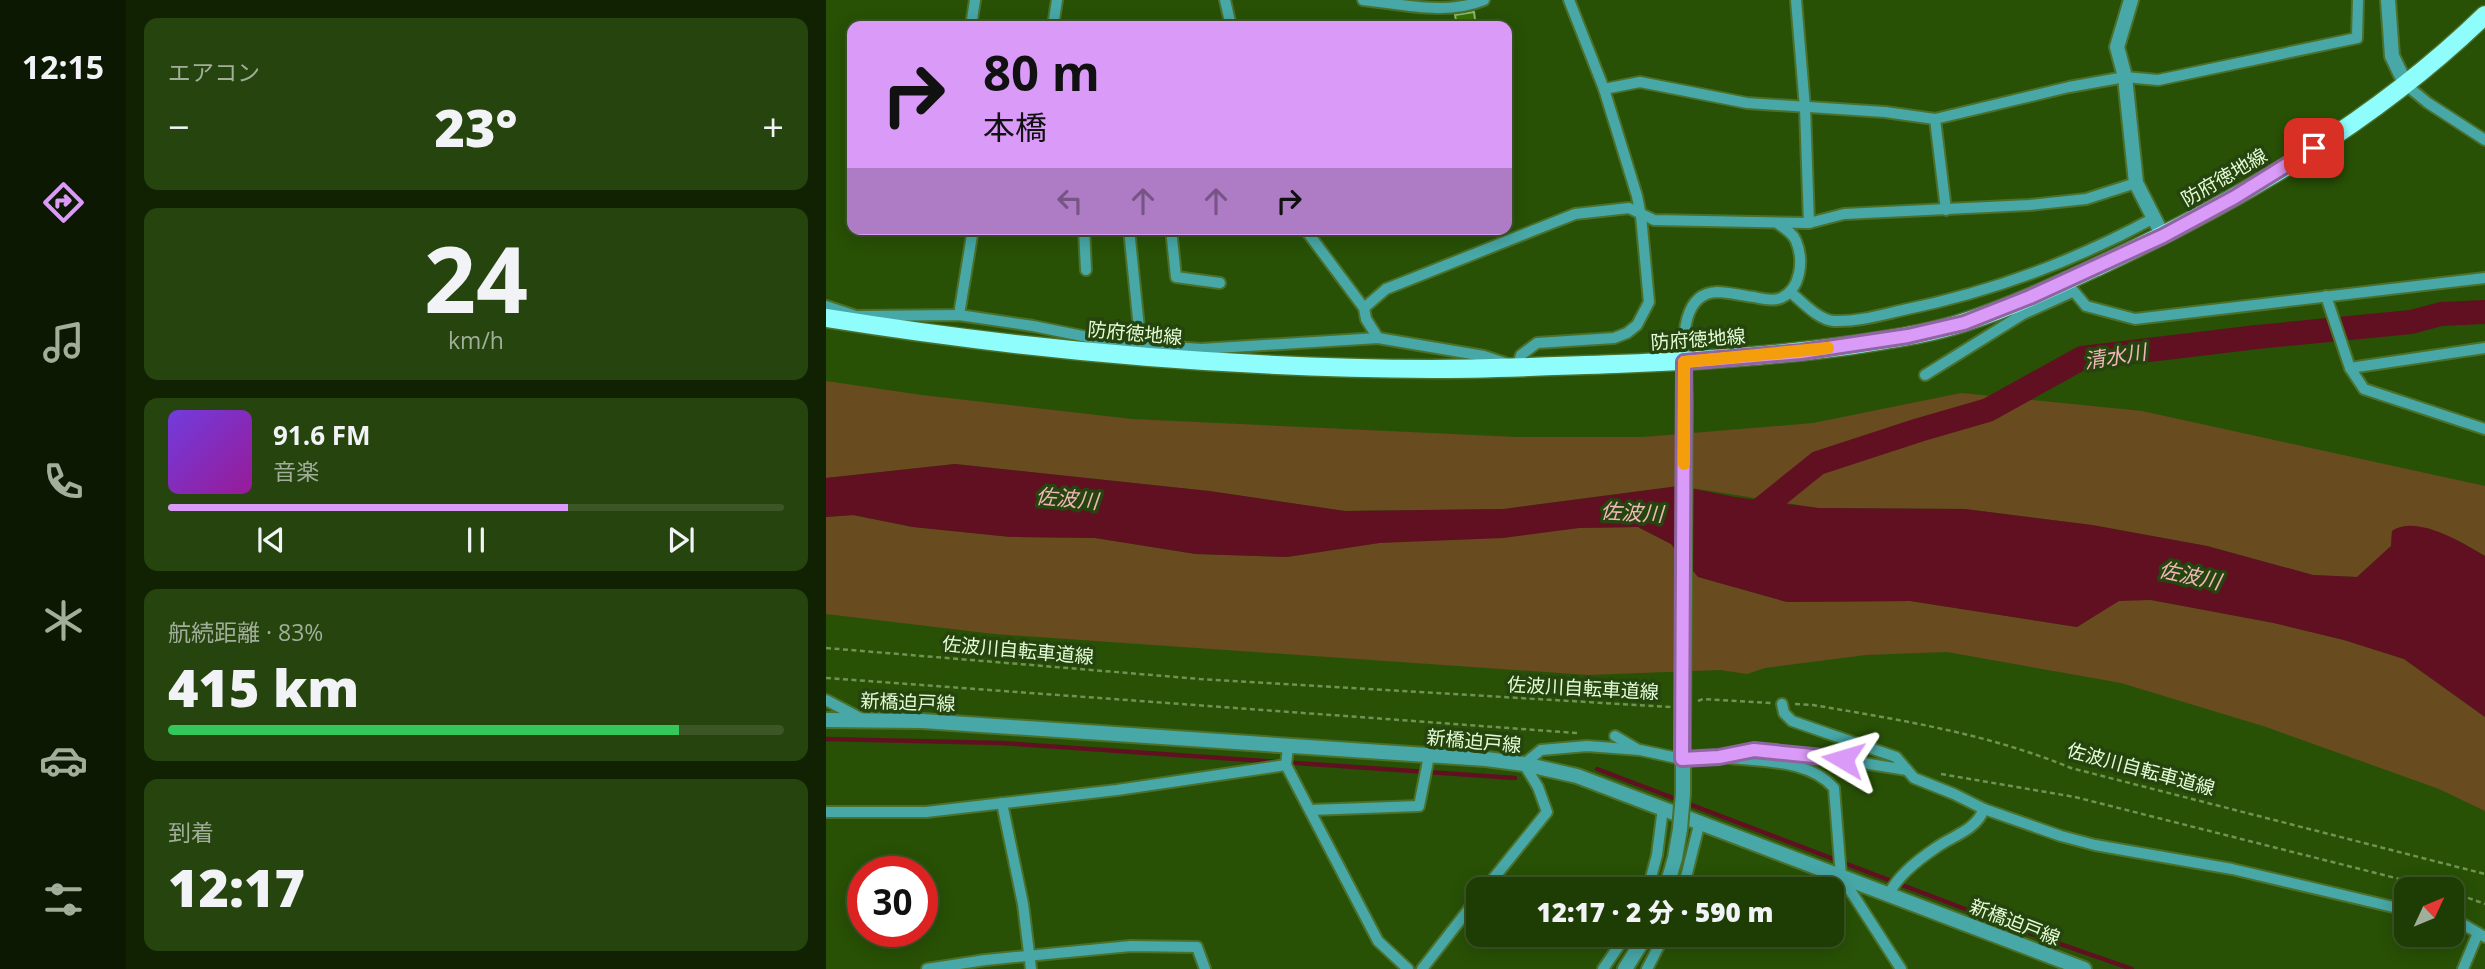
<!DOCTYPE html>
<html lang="ja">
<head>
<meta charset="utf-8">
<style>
	:root { --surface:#1e3d04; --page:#26440e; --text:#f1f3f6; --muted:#a1ae9a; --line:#3c5626; --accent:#da9af7 }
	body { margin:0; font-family:"Open Sans","Noto Sans JP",sans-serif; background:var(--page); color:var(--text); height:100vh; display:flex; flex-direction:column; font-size:26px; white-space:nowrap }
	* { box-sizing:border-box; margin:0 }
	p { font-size:23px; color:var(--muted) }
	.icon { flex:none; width:38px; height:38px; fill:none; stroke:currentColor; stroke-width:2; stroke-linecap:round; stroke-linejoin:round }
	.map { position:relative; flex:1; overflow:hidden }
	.details { display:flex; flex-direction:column; gap:18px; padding:18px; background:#102202; width:700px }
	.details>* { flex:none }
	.banner { position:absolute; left:21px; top:21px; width:665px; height:214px; border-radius:14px; box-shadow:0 4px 18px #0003,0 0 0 2px var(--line); background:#da9af7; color:#111; overflow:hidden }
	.needle { width:46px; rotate:46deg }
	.controls { position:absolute; left:1568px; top:877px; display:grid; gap:14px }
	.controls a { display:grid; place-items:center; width:70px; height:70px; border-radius:14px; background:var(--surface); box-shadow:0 4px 18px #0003,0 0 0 2px var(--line); font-size:35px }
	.speed { position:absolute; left:21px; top:856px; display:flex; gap:14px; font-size:35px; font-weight:700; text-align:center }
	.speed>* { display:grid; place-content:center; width:91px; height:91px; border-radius:50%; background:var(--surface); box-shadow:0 4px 18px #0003,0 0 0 2px var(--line); line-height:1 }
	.speed .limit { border:10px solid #d22; background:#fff; color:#111 }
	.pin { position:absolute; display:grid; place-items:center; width:60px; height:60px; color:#fff; margin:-30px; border-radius:14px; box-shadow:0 4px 10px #0006 }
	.me { position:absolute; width:77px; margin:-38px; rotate:277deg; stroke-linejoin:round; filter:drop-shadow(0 0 5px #0008) }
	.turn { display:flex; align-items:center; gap:24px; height:147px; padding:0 21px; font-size:32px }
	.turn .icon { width:91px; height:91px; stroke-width:2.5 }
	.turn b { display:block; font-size:49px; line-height:60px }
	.lanes { display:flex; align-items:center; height:66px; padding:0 21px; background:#0003; justify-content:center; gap:35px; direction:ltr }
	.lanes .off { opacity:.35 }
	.big { font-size:52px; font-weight:800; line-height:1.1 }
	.details .tile { flex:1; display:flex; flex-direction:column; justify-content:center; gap:10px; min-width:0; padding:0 24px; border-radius:14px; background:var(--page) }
	.details .dial { align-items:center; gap:0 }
	.dial b { font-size:91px; line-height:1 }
	.song { display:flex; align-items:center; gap:21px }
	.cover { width:84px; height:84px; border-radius:10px; background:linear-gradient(135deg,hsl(260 70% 55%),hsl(300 70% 35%)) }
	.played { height:7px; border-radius:4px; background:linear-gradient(90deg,var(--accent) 65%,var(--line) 65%) }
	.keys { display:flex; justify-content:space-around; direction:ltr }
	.heat { display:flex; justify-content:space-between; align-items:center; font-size:38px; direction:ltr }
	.charge { height:10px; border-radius:5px; background:linear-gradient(90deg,#34c759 83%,var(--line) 0) }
	.trip { position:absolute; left:640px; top:877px; width:378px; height:70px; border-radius:14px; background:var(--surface); box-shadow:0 4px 18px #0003,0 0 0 2px var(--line); font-weight:800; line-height:70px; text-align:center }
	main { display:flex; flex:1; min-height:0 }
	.dock { display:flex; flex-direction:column; width:126px; justify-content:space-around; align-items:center; background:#0c1802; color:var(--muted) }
	.dock .icon { width:49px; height:49px }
	.dock .on { color:var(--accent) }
	.dock b { font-size:32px; color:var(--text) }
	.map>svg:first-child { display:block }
</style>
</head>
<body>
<main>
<nav class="dock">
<b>12:15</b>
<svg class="icon on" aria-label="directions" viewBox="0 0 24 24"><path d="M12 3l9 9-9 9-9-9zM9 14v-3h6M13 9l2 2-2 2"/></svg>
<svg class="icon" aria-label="music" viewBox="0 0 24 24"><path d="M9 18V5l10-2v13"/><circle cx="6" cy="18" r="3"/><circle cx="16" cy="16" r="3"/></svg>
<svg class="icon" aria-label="phone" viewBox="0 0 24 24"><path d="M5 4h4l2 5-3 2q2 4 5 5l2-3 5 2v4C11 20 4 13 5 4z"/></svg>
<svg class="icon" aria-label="climate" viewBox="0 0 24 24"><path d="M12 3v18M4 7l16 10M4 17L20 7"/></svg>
<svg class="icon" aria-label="car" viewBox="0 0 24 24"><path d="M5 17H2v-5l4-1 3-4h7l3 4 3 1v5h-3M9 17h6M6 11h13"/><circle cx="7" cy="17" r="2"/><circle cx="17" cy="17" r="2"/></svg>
<svg class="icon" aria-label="filters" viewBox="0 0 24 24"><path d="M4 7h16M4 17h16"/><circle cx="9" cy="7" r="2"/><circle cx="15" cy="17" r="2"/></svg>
</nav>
<section class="details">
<div class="tile"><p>エアコン</p>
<div class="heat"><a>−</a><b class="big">23°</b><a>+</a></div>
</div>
<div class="tile dial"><b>24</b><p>km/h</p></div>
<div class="tile">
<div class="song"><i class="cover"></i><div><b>91.6 FM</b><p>音楽</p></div></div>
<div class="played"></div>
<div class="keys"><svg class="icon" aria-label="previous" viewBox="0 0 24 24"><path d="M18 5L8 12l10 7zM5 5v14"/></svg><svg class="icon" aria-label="pause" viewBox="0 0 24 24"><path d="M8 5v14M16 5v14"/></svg><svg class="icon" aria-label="next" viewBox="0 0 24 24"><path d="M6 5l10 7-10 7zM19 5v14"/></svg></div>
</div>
<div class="tile"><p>航続距離 · 83%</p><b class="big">415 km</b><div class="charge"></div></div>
<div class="tile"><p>到着</p><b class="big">12:17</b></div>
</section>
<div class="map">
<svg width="1659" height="969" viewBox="0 0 1659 969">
	<rect width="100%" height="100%" fill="#285105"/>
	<g fill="#684b1f">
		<path d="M0 381 96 395 306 419 691 437H817L987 423 1135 393 1316 411 1659 486V556L1633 541 1602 528 1566 531 1565 546 1531 577 1487 575 1381 546 1266 525 1139 509 992 508 853 486 678 509 519 511 383 491 129 464 0 478Z"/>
		<path d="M27 515 87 527 185 537 269 538 370 554 461 557 553 543 753 528 812 527 845 544 873 577 961 602 1084 601 1251 627 1293 600H1325L1448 623 1518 640 1578 659 1659 717V811L1613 789 1440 727 1295 683 1121 652 1040 655 939 668 921 674 894 670 762 675 168 634 0 614V517Z"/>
	</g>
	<path fill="#611021" d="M129 464 383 491 519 511 678 509 853 486 909 497 992 508 1139 509 1266 525 1381 546 1487 575 1531 577 1565 546 1566 531C1590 514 1637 543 1659 556V717L1578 659 1518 640 1448 623 1325 600 1293 601 1251 627 1084 601 961 602 872 577 845 544 812 527 753 528 677 538 553 543 461 557 370 554 269 538 185 537 87 527 27 515 0 517V478Z"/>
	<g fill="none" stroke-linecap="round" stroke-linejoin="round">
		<g stroke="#611021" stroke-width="4.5">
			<path d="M0 739 177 743 689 778"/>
			<path d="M771 769 1197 931 1306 969"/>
		</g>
		<path stroke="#611021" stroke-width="24" d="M920 521 992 463 1093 430 1162 410 1256 358 1431 337 1585 322 1615 314 1659 312"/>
	</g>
	<path fill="#397003" stroke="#89b76f" stroke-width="2" d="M648 12 650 26H631L629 15Z"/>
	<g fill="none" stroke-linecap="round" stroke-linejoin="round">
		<defs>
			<g id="minor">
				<path d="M399 0 405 26"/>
				<path d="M537 0C575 4 621 16 658 0"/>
				<path d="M970 0 979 108 983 223"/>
				<path d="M145 26 149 0"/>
				<path d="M227 26 231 0"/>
				<path d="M1580 85 1602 103 1659 140"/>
				<path d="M778 89 814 82 921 103 1059 112 1109 119 1243 87 1299 77 1332 80 1531 38 1532 0"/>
				<path d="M1109 119 1120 210"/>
				<path d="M258 229 260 270"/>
				<path d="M303 229 315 348"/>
				<path d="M345 229 350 277 394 283"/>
				<path d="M479 229 538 308 540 319 552 338"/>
				<path d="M1240 282 1260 306 1309 319 1659 278"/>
				<path d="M964 292C977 302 992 320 1008 321 1031 322 1055 315 1077 310 1165 292 1249 261 1328 218"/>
				<path d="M1500 296 1524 368 1538 389 1659 429"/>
				<path d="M0 306 30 316 133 315 207 326 291 343 375 349 552 338 658 356 691 367 695 355 711 343 788 338 801 333 811 325 823 302 815 216 811 196 778 89 743 0"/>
				<path d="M538 308 560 289 749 214 803 208 828 220 983 223 1018 214 1203 205 1260 199 1310 183"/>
				<path d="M133 315 147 229"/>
				<path d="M858 362C857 337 857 293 891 292 903 292 917 296 928 297 936 299 948 301 955 298 975 289 978 260 970 241 967 233 958 228 951 223"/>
				<path d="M1524 368 1659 348"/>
				<path d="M1099 375 1197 314 1246 292"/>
				<path d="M0 700 36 719"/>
				<path d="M956 704 958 713 966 721 1070 757 1088 778 1128 794 1158 809 1235 836 1269 845 1406 869 1580 910"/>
				<path d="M789 736 811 749"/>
				<path d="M462 747 460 765 552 941 582 969"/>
				<path d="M905 758C939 762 984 760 1008 788L1015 876 1075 969"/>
				<path d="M176 803 197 904 205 969"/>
				<path d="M484 810 593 806 603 756"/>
				<path d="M0 812H100L291 790 460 765"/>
				<path d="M659 889 721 812 712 787 698 764 715 750 761 746 814 750 856 759 893 757 928 750 993 756 1081 770"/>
				<path d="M822 889 831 855 837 808"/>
				<path d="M857 889 874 821"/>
				<path d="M1063 894C1072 875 1093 859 1111 847 1128 835 1149 831 1158 809"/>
				<path d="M1626 921 1635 923 1659 937"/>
				<path d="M101 969 159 960 305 946 371 947 379 969"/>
				<path d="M596 969 653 896"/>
				<path d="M777 969 801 934"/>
				<path d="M821 969 839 934"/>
				<path d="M1637 969 1652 933"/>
			</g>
			<g id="tertiary">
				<path d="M1305 0 1291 47 1299 77 1310 183 1337 236"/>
				<path d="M1562 0 1566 56 1580 85"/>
				<path d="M858 362 859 402"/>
				<path d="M0 720 96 721 660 759 698 764 751 776 1258 969"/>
				<path d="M857 739V794"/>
				<path d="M840 889 849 858 854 829"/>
				<path d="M799 969 821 934"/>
			</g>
			<path id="primary" d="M0 318C199 350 403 368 605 369 667 369 729 366 790 364 869 361 948 356 1027 345 1065 339 1103 334 1139 322 1186 307 1232 285 1277 264 1414 200 1550 121 1659 15"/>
		</defs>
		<use href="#minor" stroke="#4a702b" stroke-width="14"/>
		<use href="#tertiary" stroke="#4a702b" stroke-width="18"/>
		<use href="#primary" stroke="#4a702b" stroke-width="21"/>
		<g stroke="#709255" stroke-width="2.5" stroke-dasharray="5 3.5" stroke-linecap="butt">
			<path d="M0 648 374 679 845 707"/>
			<path d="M0 678 751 733"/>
			<path d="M872 701 877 699 945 703"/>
			<path d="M969 704 987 705C1075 720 1163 734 1245 768L1659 874"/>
			<path d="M1115 774 1249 797 1613 889"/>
			<path d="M1626 892 1659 904"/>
		</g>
		<use href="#minor" stroke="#47a8a7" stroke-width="10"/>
		<use href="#tertiary" stroke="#47a8a7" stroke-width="14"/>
		<use href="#primary" stroke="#8efdfc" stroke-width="18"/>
		<defs>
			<g id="tertiary-bridge">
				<path d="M857 739 859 402"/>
				<path d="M854 829 857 794"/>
			</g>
		</defs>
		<use href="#tertiary-bridge" stroke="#4a702b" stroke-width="18" stroke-linecap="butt"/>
		<use href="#tertiary-bridge" stroke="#47a8a7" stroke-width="14"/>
	</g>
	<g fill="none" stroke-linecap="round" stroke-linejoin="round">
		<defs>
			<path id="route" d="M1017 759 928 750 893 757 856 759 858 362 975 352 1082 336 1138 323 1204 297 1337 236 1409 197 1488 148"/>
		</defs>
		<use href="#route" stroke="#8e64a1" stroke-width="18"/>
		<use href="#route" stroke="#da9af7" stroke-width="12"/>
		<path stroke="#f59e0b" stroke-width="12" d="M858 464V362L1002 348"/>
	</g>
	<g text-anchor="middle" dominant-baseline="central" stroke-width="7" stroke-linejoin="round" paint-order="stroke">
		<g font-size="19" fill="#e4fcd7" stroke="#25440e">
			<text transform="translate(1398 177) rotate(-30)">防府徳地線</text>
			<text transform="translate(309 333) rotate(5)">防府徳地線</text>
			<text transform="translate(872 339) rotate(-4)">防府徳地線</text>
			<text transform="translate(192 650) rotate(5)">佐波川自転車道線</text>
			<text transform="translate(757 688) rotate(3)">佐波川自転車道線</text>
			<text transform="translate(82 702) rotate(2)">新橋迫戸線</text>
			<text transform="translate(648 741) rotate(5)">新橋迫戸線</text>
			<text transform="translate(1315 769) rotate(15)">佐波川自転車道線</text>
			<text transform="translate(1189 922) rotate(21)">新橋迫戸線</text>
		</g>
		<g font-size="21" font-style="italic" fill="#f1b6ba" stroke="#25440e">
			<text transform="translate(1289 356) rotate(-9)">清水川</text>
			<text transform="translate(241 498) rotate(5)">佐波川</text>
			<text transform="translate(806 512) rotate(3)">佐波川</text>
			<text transform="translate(1364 575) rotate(12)">佐波川</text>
		</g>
	</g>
</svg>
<div class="controls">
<a><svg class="needle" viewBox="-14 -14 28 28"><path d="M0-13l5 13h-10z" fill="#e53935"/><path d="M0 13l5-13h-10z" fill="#a1ae9a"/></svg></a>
</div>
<div class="speed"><div class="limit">30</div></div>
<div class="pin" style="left:1488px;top:148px;background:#d93025"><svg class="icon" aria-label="arrive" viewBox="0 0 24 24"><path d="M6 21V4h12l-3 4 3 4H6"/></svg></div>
<svg class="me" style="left:1017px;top:759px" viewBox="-20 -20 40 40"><path d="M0-17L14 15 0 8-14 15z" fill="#da9af7" stroke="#fff" stroke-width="4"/></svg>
<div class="trip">12:17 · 2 分 · 590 m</div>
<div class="banner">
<div class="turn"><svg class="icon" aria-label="right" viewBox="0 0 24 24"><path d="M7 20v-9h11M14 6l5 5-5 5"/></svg><div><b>80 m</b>本橋</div></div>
<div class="lanes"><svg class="icon off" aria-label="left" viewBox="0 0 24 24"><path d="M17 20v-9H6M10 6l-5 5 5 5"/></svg><svg class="icon off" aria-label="ahead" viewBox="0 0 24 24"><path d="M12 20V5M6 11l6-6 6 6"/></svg><svg class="icon off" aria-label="ahead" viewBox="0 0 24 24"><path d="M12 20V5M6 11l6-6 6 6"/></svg><svg class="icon" aria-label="right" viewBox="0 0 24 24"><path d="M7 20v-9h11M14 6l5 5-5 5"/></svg></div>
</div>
</div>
</main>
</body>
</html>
